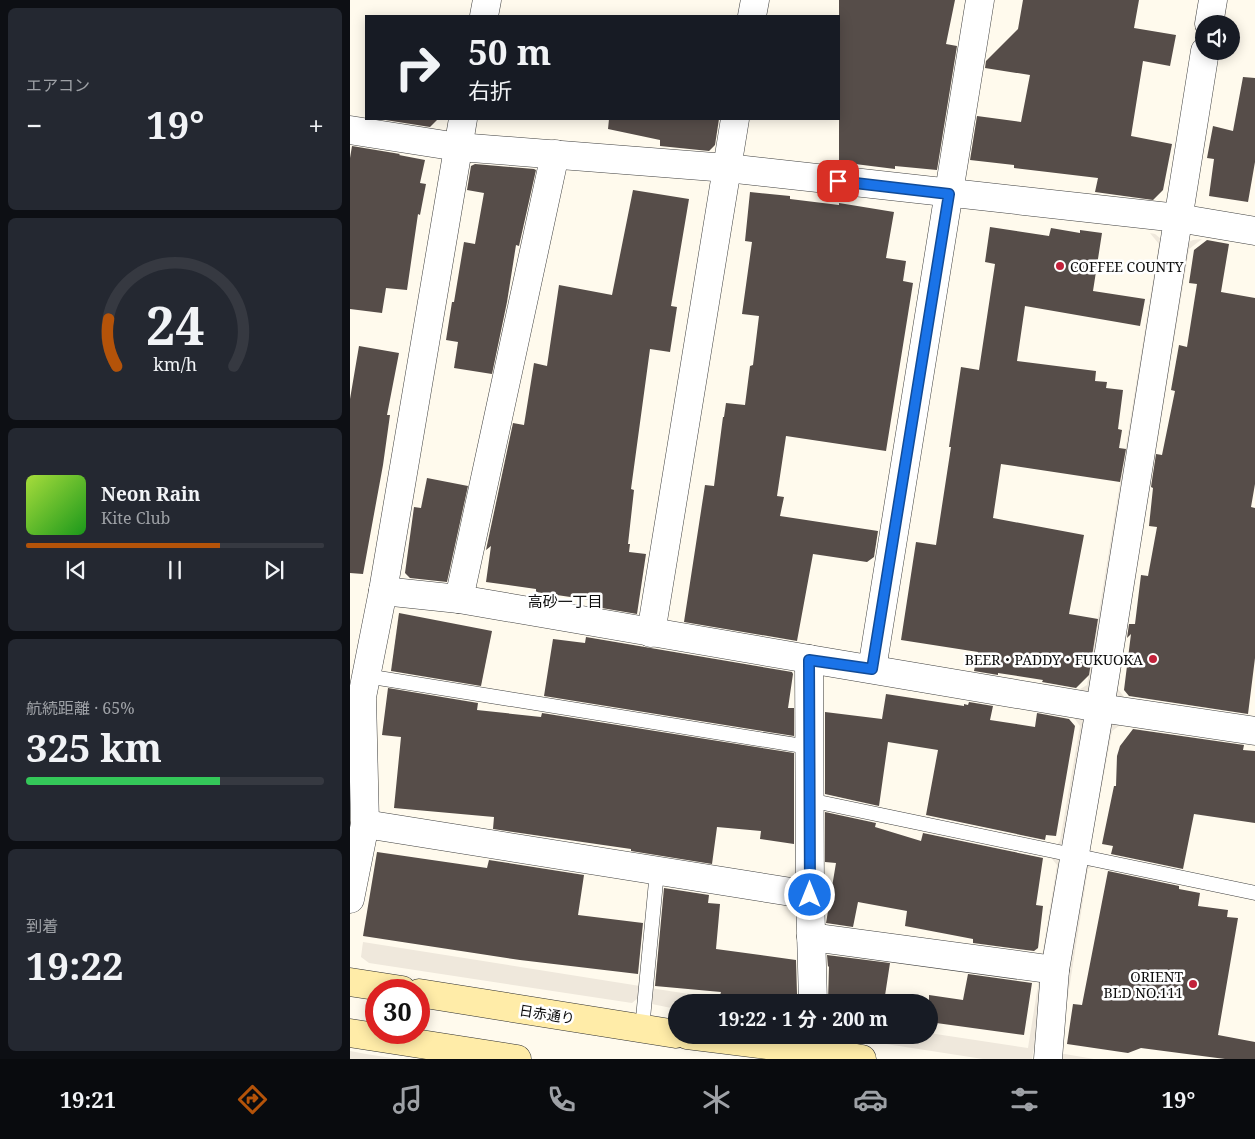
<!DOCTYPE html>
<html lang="ja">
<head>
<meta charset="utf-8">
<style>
	:root { --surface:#171b24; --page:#242831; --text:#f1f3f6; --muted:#9ea1a6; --line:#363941; --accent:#b45309 }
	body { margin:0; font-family:"Noto Serif","Noto Sans JP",serif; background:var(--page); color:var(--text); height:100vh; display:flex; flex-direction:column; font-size:19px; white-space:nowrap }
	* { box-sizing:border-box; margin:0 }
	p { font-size:16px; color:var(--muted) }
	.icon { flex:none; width:28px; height:28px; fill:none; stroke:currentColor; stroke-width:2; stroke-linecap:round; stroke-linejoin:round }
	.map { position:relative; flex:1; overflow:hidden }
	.side { display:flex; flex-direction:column; gap:8px; padding:8px; background:#0d0f14; width:350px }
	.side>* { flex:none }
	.banner { position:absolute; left:15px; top:15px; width:475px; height:105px; border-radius:0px; box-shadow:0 2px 12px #0003; background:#171b24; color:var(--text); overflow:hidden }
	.fabs { position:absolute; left:845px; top:15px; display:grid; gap:10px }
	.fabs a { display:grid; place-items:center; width:45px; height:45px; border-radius:50%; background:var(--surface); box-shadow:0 2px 12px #0003; font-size:25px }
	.speed { position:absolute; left:15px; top:979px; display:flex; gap:10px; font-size:25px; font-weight:700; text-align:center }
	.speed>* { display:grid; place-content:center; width:65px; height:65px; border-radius:50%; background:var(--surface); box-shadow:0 2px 12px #0003; line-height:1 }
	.speed .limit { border:8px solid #d22; background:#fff; color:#111 }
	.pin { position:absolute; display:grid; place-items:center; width:42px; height:42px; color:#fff; margin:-21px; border-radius:10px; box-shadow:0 2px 8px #0006 }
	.me { position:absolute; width:55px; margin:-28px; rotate:0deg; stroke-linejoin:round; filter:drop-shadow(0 0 4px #0008) }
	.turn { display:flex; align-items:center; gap:18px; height:105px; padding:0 20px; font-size:22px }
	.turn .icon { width:65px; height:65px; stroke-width:2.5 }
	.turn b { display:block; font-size:35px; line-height:42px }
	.big { font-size:38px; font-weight:700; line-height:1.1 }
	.side .card { flex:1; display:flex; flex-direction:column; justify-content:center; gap:8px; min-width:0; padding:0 18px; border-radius:8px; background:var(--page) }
	.side .dial { align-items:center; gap:0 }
	.dial svg { height:130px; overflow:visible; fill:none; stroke:var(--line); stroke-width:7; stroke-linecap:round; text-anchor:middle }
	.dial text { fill:var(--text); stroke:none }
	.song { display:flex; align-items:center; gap:15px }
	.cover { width:60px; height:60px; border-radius:8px; background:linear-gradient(135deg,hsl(80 70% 55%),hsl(120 70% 35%)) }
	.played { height:5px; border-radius:2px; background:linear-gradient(90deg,var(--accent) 65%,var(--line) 65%) }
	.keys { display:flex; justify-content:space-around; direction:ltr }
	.heat { display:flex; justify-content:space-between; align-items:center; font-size:28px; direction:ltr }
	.charge { height:8px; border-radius:4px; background:linear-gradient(90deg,#34c759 65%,var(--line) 0) }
	.trip { position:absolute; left:318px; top:994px; width:270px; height:50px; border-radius:25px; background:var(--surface); box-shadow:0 2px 12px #0003; font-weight:700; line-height:50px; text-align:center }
	.tab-bar { display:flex; height:80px; justify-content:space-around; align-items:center; background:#090b0e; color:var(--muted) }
	.tab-bar .icon { width:35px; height:35px }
	.tab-bar .on { color:var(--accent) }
	.tab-bar b { font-size:22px; color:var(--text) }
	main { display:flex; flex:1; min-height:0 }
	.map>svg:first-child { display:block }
</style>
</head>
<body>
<main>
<section class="side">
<div class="card"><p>エアコン</p>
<div class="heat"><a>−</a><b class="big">19°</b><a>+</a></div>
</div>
<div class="card dial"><svg viewBox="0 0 100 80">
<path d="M14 69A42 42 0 1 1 86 69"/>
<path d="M14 69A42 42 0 0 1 9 40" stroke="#b45309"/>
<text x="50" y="56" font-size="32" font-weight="700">24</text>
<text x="50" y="72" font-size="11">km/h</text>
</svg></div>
<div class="card">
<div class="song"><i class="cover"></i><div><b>Neon Rain</b><p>Kite Club</p></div></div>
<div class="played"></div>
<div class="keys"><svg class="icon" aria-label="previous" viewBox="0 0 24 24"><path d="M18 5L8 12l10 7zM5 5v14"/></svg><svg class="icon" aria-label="pause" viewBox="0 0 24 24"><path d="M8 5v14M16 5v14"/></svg><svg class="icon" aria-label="next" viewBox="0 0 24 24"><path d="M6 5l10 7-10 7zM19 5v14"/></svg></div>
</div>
<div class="card"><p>航続距離 · 65%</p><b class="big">325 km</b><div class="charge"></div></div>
<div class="card"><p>到着</p><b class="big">19:22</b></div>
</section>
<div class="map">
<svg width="905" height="1059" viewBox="0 0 905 1059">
	<rect width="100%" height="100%" fill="#fffaed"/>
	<g fill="#efe8dc">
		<path d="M800 233 805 234 812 240 741 690 733 693 725 692 737 685 809 244Z"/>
		<path d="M852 239 839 249 767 688 775 698 768 697 763 693 835 244 843 240Z"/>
		<path d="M722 715 734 720 713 846 707 845 710 841 730 726Z"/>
		<path d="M768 720 773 723 762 731 740 849 745 854 738 853 759 725Z"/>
		<path d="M699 855 711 859 698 956 691 963 707 865Z"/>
		<path d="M735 865H745L738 869 709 1053 744 1059H701Z"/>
		<path d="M13 942 290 986 288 998 282 1003 19 963 11 957Z"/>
		<path d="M689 979 695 982 682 1059H633L478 1035H579V1033L678 1048Z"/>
		<path d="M300 988 391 1002H326V1009L302 1004 300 1001Z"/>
		<path d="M0 1051 16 1054 48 1059H0Z"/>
	</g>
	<g fill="#564d49">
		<path d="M489 0H605L596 44 607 46 587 170 545 166V169L489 162Z"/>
		<path d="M673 0H789L784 28 826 35 820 66 793 61 781 136 822 144 813 190 803 200 745 192 748 178 664 168V165L620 160 627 116 671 122 680 75 635 68 636 61 668 29Z"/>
		<path d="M893 77 905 78V162L898 202 859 196 864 159 857 158 863 126 883 131Z"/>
		<path d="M29 119H88L80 127Z"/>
		<path d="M259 119H369L365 145 359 151 310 146V140L258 129Z"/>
		<path d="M2 146 50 154 49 155 75 160 70 183 76 184 70 215 68 214 57 290 36 288 32 313 0 309V158Z"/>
		<path d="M125 164 184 169 186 170 169 246 166 245 157 302 142 374 104 368 108 342 96 340 102 302H104L114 242 125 244 134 193 117 190 121 166Z"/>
		<path d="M283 190 339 199 321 306 327 307 320 352 300 349 281 489 284 490 278 544H280L279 552 296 554 287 614 240 606 241 600 186 592V589L136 582 141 546 136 550 163 423 174 425 184 363 197 366 209 285 262 295Z"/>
		<path d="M400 192 440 196V199L489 205V203L544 212 536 258 556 261 553 281 563 283 536 451 436 436 427 496 434 497 430 516 528 531 524 557 517 562 463 554 447 641 334 622 355 485 364 486 373 417H374L376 403 395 405 400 366 403 365 409 316 392 314 402 242 395 241Z"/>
		<path d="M640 227 699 236 701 228 730 233V230L752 233 743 291 795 299 790 326 675 306 667 361 746 371 745 381 757 382 756 388 773 390 768 429 772 430 769 448 776 449 770 482 651 464 643 518 734 535 719 614 748 619 739 675 726 688 692 682 693 680 648 673V675L624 671 628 652 551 640 566 542 586 545 601 447H599L611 367 629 370 645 264 635 262Z"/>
		<path d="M857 240 879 244 871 292 905 298V484L901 507 905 508V658L898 714 779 696 774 690 781 634 777 638 779 624H785L791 575 798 576 807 527 799 526 803 488 801 487 806 454 812 455 825 391 821 390 829 345 837 347 847 284 839 283 844 250Z"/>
		<path d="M9 346 49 353 37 415H40L33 465 13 574 0 573V399Z"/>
		<path d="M77 478 118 486 97 582 60 578 55 573 64 507 71 508Z"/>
		<path d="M49 613 142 631 131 686 41 671Z"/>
		<path d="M236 637 442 672 443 674 438 708H444V736L194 696 203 639 235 643Z"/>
		<path d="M38 688 128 703 127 710 191 717 192 713 444 753V844L410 839 411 831 367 827 362 864 281 851V849L143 829 144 817 44 808 51 737 32 735Z"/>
		<path d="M536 694 614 706V704L618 705 619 702 643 706 640 720 685 727 687 713 719 719 725 726 706 836 696 835 695 840 576 815 588 750 538 742 529 806 475 794V712L532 719Z"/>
		<path d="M783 729 894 745 893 750 905 751V823L844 814 833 869 761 854 763 846 752 844 764 786H766L767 756 770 746Z"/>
		<path d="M475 812 526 823 525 827 571 841 573 833 693 858 686 905 693 906 688 948 684 951 623 943V939L555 926 557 911 508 902 503 927 476 923 486 863 475 862Z"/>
		<path d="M27 852 137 868 139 860 234 875 228 915 293 923 288 974 170 960 13 936Z"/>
		<path d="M758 871 829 886V889L850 893 848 906 878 910 877 917 888 918 868 1035 905 1042V1059H875L791 1048 778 1053 717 1044 723 1004 732 1005Z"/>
		<path d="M314 888 359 895 358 903 370 904 366 949 446 960 447 994 437 1002H415L370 996 371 992 305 986Z"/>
		<path d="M477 955 540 963 534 1002H478L479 966 478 967Z"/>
		<path d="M618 974 682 983 674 1035 579 1022V995L613 1000Z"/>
	</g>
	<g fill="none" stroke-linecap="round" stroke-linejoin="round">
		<defs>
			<g id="service">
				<path d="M16 676 459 747"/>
				<path d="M459 800 905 893"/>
				<path d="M292 1029 307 871"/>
			</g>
			<g id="minor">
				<path d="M134 16 137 0"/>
				<path d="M402 16 405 0"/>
				<path d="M0 130 108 147 377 168 828 218 905 231"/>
				<path d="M33 591 109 599 459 659 750 708 905 731"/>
				<path d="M109 599 205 154"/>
				<path d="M301 633 385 119"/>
				<path d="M459 659 460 895 463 1002"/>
				<path d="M522 669 630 0"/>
				<path d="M15 824 460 895"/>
				<path d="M0 899 15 824 12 697 33 591 113 119"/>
				<path d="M461 937 705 970"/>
			</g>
			<g id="tertiary">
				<path d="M859 24 863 0"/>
				<path d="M698 1059 705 970 750 708 855 51"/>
			</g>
			<g id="secondary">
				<path d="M0 982 52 990"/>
				<path d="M69 993 326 1034"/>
				<path d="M0 1033 167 1059"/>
				<path d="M337 1035 465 1051 512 1059"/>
			</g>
		</defs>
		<use href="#service" stroke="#404040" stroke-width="15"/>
		<use href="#minor" stroke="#404040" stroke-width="29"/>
		<use href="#tertiary" stroke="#404040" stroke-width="29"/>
		<use href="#secondary" stroke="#2f2f2f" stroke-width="29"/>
		<use href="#service" stroke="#fff" stroke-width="14"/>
		<use href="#minor" stroke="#fff" stroke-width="28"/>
		<use href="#tertiary" stroke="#fff" stroke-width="28"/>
		<use href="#secondary" stroke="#ffeca8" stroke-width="28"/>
	</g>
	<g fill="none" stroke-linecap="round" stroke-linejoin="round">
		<defs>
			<path id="route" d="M460 895 459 660 522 669 599 194 488 181"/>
		</defs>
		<use href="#route" stroke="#114b97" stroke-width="12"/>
		<use href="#route" stroke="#1a73e8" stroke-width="9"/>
	</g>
	<g fill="#c2213a" stroke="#fff" stroke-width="2">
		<circle cx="710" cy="266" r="5"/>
		<circle cx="803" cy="659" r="5"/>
		<circle cx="843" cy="984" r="5"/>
	</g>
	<g text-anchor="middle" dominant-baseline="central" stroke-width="5" stroke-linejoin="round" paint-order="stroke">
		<g font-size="14" fill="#0d0d0d" stroke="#fff" text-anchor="end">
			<text x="720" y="266" text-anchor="start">COFFEE COUNTY</text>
			<text x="793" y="659">BEER・PADDY・FUKUOKA</text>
			<text x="833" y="976">ORIENT<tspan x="833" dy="16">BLD NO.111</tspan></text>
		</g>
		<g font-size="14" fill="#0d0d0d" stroke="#fff">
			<text transform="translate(197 1014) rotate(9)">日赤通り</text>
		</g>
		<g font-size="15" fill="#0d0d0d" stroke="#fff">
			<text x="215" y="601">高砂一丁目</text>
		</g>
	</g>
</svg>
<div class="fabs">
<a><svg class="icon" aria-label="sound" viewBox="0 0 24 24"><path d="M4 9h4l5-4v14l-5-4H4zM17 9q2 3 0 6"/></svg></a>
</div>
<div class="speed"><div class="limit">30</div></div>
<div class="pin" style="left:488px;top:181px;background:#d93025"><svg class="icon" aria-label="arrive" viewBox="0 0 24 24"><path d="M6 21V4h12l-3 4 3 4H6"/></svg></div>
<svg class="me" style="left:460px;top:895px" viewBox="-20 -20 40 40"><circle r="17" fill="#1a73e8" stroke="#fff" stroke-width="3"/><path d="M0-11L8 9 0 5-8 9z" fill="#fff"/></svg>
<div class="trip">19:22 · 1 分 · 200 m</div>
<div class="banner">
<div class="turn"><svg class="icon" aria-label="right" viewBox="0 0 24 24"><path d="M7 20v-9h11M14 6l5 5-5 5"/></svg><div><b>50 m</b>右折</div></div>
</div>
</div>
</main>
<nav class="tab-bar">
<b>19:21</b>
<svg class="icon on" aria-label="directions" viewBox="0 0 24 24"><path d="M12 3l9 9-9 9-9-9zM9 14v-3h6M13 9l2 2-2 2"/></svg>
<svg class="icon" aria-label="music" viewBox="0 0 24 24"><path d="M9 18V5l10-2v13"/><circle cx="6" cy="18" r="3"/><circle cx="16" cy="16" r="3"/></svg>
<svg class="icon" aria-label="phone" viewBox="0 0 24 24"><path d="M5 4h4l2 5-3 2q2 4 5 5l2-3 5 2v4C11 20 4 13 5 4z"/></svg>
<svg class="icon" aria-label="climate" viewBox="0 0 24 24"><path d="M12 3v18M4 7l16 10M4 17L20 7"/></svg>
<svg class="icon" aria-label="car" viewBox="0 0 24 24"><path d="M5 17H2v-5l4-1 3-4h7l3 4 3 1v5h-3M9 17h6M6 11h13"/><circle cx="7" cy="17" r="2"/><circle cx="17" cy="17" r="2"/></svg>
<svg class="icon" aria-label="filters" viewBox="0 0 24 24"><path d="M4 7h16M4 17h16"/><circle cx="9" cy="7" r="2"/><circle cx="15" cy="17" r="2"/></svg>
<b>19°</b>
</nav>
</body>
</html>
